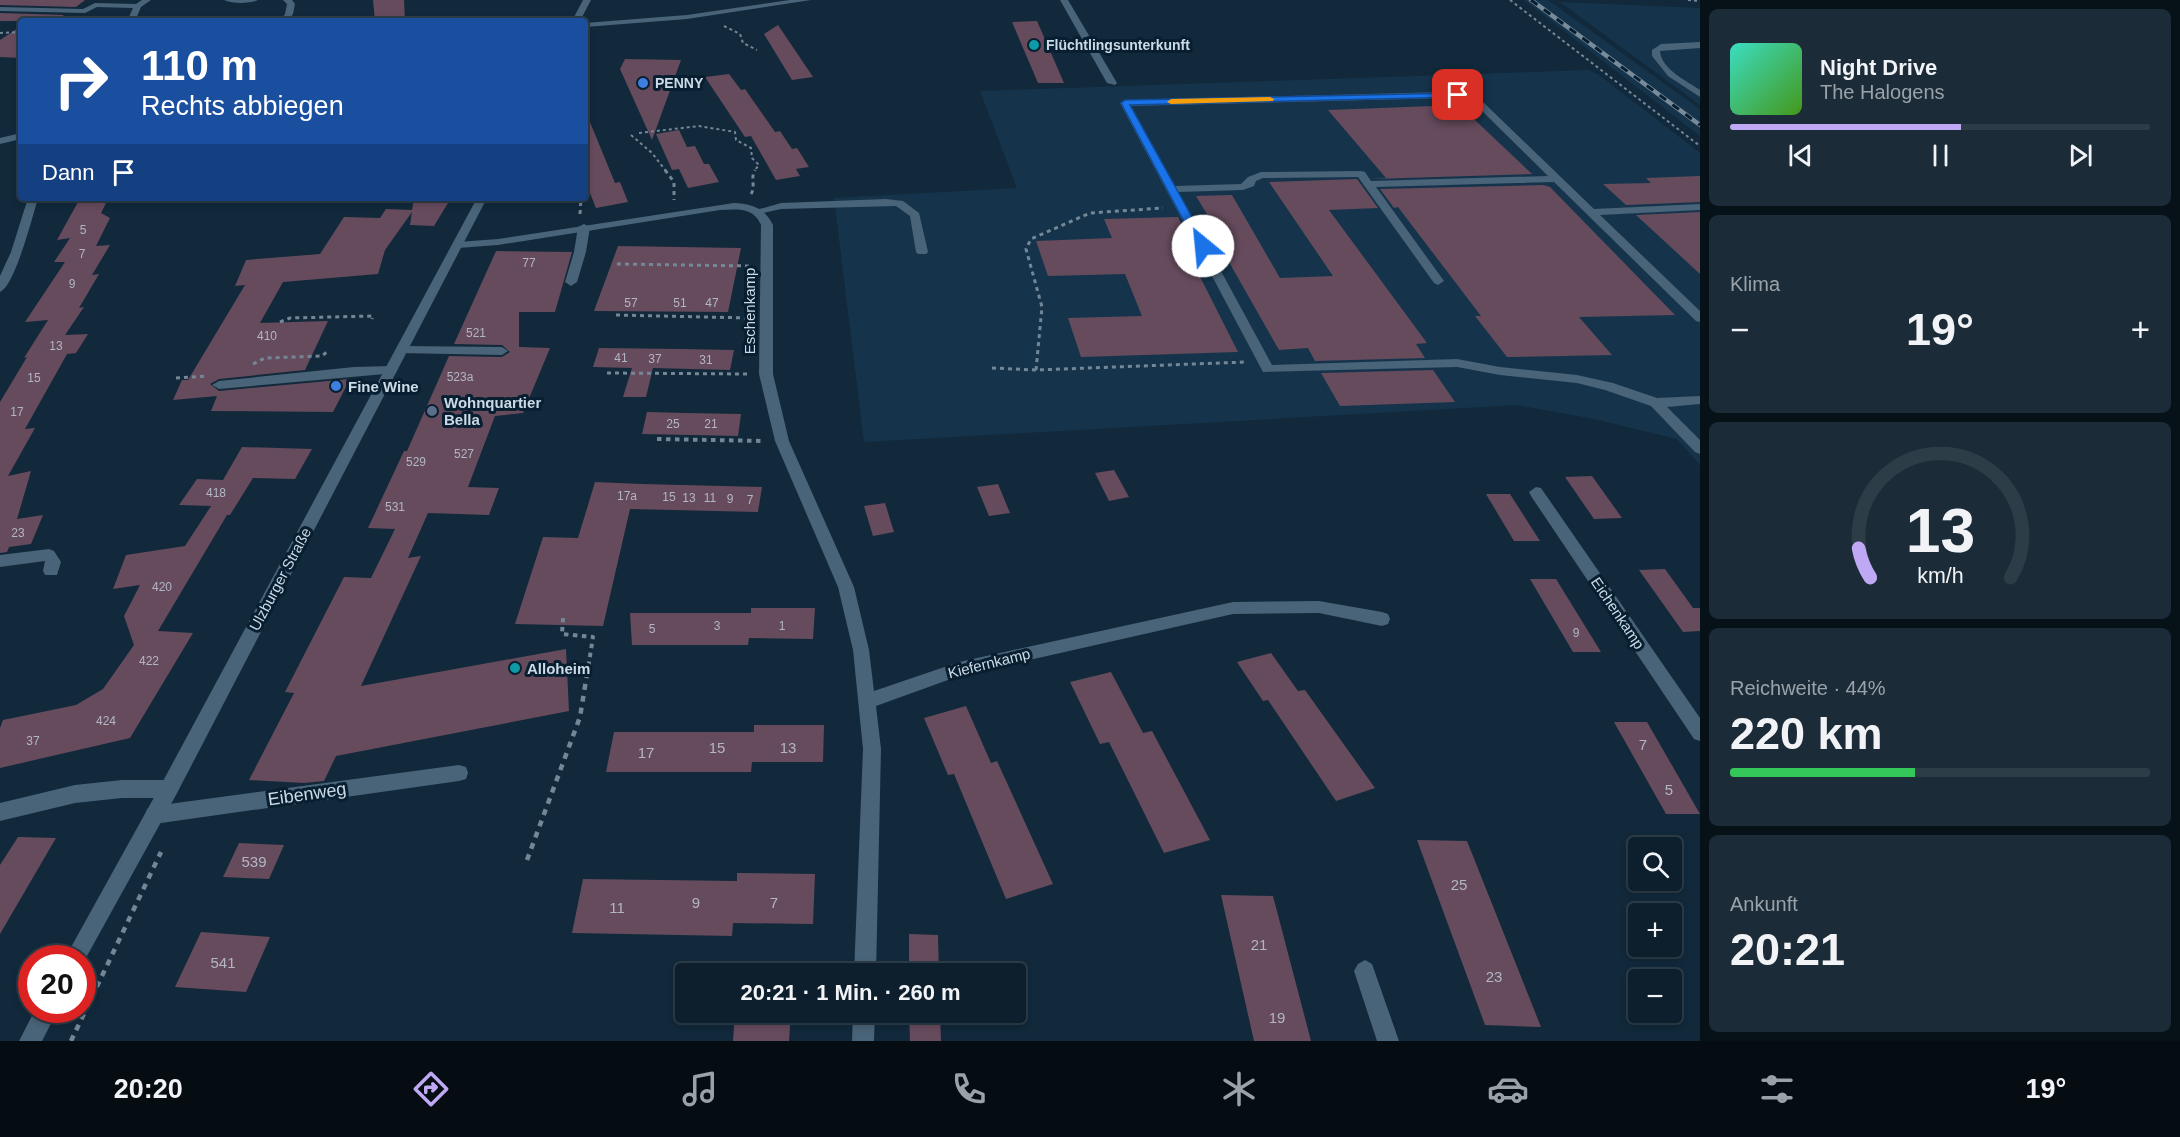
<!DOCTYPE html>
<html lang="de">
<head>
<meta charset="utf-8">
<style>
	:root { --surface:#0d1f2c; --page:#1b2c38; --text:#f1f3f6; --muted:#9aa2a9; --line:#2d3d48; --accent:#bfa9f4 }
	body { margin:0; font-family:Arial,sans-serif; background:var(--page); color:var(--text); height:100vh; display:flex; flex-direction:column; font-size:22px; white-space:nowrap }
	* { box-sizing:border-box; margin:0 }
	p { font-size:20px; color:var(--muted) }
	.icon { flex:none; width:33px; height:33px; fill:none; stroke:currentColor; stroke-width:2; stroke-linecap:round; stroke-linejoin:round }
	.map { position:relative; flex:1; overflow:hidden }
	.panel { display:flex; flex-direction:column; gap:9px; padding:9px; background:#071118; width:480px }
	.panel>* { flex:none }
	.banner { position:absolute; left:18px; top:18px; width:570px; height:183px; border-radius:6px; box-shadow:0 3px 9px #0003,0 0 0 2px var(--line); background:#1a4fa0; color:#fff; overflow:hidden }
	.buttons { position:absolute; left:1628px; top:837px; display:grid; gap:12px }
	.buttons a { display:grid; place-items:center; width:54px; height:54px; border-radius:6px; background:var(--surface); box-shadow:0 3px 9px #0003,0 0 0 2px var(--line); font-size:30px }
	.speed { position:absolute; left:18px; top:945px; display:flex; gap:12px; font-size:30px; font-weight:700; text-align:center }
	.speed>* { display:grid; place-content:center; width:78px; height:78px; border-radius:50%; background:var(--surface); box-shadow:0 3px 9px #0003,0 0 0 2px var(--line); line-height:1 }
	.speed .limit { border:9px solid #d22; background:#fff; color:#111 }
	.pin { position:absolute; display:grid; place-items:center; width:51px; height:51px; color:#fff; margin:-26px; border-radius:12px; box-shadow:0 3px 9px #0006 }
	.me { position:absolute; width:66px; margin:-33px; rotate:332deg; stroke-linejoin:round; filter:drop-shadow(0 0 4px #0008) }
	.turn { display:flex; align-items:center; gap:21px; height:126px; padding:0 24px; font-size:27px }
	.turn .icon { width:78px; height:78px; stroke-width:2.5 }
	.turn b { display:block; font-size:42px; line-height:51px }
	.then { display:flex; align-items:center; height:57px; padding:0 24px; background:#0003; gap:12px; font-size:22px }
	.big { font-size:45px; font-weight:700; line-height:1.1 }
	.panel .widget { flex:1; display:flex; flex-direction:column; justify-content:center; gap:9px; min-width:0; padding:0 21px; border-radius:9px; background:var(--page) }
	.panel .dial { align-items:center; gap:0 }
	.dial svg { height:156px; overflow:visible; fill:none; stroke:var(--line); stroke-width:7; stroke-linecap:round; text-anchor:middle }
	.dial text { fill:var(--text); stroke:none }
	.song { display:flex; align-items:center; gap:18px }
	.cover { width:72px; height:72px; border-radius:9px; background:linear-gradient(135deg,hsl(170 70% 55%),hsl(100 70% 35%)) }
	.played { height:6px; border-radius:3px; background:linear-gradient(90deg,var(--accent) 55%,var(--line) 55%) }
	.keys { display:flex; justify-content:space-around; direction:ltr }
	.heat { display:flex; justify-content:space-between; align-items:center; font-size:33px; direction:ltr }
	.charge { height:9px; border-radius:4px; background:linear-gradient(90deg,#34c759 44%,var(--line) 0) }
	.trip { position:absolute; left:675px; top:963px; width:351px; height:60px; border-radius:6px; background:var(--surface); box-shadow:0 3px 9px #0003,0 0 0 2px var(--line); font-weight:700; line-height:60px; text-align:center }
	.tabs { display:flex; height:96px; justify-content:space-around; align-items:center; background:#050c12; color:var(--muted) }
	.tabs .icon { width:42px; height:42px }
	.tabs .on { color:var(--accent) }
	.tabs b { font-size:27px; color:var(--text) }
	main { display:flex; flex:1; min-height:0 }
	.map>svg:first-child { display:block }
</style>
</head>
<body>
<main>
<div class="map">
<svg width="1700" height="1041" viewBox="0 0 1700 1041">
	<rect width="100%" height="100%" fill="#11293b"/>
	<g fill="#15344b">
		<path d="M1524 0H1548L1700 109V136Z"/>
		<path d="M1560 2 1700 8V105Z"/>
		<path d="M1588 70 1599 75 1700 153V465L1677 439 1594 419 1517 405 864 442 834 198 1017 188 980 91Z"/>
	</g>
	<g fill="#664b5d">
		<path d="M0 0H85L76 7 0 5Z"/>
		<path d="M373 0H404L405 21H375Z"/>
		<path d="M0 13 64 15 56 21H0Z"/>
		<path d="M1037 21 1064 83H1038L1012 22Z"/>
		<path d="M778 25 813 77 792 80 764 34Z"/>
		<path d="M21 26V58L0 57V40Z"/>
		<path d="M625 59 681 60 652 140 620 69Z"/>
		<path d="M729 74 741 90 745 89 775 132 780 131 792 149 797 148 809 167 796 169 800 176 776 180 751 136 745 137 705 77Z"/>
		<path d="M1459 105 1532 174 1372 179 1386 178 1328 110Z"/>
		<path d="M585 110 615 183 620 182 628 202 596 208 588 188H585Z"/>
		<path d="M679 130 687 147 695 146 704 164H709L719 182 688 188 679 169 672 170 656 134Z"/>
		<path d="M1700 176V202L1626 205 1603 184 1651 183 1646 178Z"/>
		<path d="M1357 179 1378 208 1329 210 1427 343 1416 344 1425 358 1315 361 1308 348 1279 350 1208 225 1201 229 1194 216H1208L1196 196 1232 195 1280 278 1333 276 1269 182Z"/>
		<path d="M1543 185 1550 187 1675 315 1579 317 1612 355 1507 357 1475 316H1481L1398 207 1394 208 1380 189Z"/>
		<path d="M414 198H451L434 226 410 225 412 212 385 250 378 274 283 282 260 323 328 321 305 370 219 379 210 384 219 391 350 379 333 412 211 411 217 396 173 400 182 380H188L245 285 235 286 246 260 320 254 344 217 380 218 386 209 412 210Z"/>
		<path d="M108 199 101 213 110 218 96 246 110 245 92 275 99 274 79 308 84 307 65 335 88 334 76 353 67 354 25 429 35 428 8 476 31 471 17 519 43 515 31 544 9 547 7 552 0 553V402L27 357 24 358 48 320 25 322 65 262H54L70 238 57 240 78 202Z"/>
		<path d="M1700 212V274L1636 215Z"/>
		<path d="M1178 217 1188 236 1181 239 1238 352 1081 357 1068 318 1142 316 1125 274 1048 276 1036 241 1112 238 1104 219Z"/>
		<path d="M618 246 741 248 728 312 594 311Z"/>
		<path d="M496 251 572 252 555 312H519V347L550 348 523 413 495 416 468 487 499 488 489 515 428 513 408 558 421 556 361 686 566 649 569 711 336 756 324 781 304 783 249 780 294 693 285 692 344 577 371 578 395 529 368 528 404 451H407L449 356 502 357 510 352 502 345 454 344Z"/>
		<path d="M599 348 682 349 734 350 730 370 653 368 646 397H623L632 368 593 367Z"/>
		<path d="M1433 370 1455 402 1340 406 1321 373Z"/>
		<path d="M647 412 685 413 741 414 738 436 642 434Z"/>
		<path d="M242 447 312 449 295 479 253 478 230 515H227L158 631 193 633 130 738 0 768V728L3 720 76 705 103 689 134 645 124 616 140 585 113 589 126 555 185 546 211 506 179 505 197 479 223 480Z"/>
		<path d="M1114 470 1129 497 1109 501 1095 473Z"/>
		<path d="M1592 476 1622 518 1594 519 1565 477Z"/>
		<path d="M595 482 642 484 762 487 758 512 630 509 603 626 515 624 543 537 578 538Z"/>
		<path d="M998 484 1010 513 989 516 977 487Z"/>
		<path d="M1486 494H1510L1540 541H1514Z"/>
		<path d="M885 503 894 532 873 536 864 506Z"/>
		<path d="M1665 569 1693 608H1700V631L1683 632 1639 570Z"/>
		<path d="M1530 579H1556L1601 652H1573Z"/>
		<path d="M751 608H815L813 639 749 638 748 645H632L630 613H751Z"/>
		<path d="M1271 653 1298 691 1305 690 1375 788 1336 801 1268 700 1263 701 1237 662Z"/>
		<path d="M1111 672 1143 733 1152 731 1210 840 1164 853 1109 742 1100 744 1070 682Z"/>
		<path d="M966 706 991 763 997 761 1053 884 1006 899 954 774 948 775 924 718Z"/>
		<path d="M1614 722H1647L1700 814H1666Z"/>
		<path d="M754 725H824L823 762H752L751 772H606L614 732H754Z"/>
		<path d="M18 837 56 838 0 934V865Z"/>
		<path d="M1417 840 1467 841 1541 1027 1485 1025Z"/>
		<path d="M239 843 284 845 269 879 223 877Z"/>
		<path d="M737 873 815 874 813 924 733 923 732 936 572 933 583 879 737 881Z"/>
		<path d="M1221 895 1273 896 1311 1041H1254Z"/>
		<path d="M201 932 270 937 246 992 175 987Z"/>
		<path d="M909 934 938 935 939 974H909Z"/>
		<path d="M735 1012H791L789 1041H733Z"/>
		<path d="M909 1012H940L941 1041H910Z"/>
	</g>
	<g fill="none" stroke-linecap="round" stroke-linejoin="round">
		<g stroke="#748796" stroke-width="2" stroke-dasharray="3 3" stroke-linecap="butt">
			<path d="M1510 0 1700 146"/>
			<path d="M1688 0 1700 1"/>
			<path d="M724 26 740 34 743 43 757 50"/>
			<path d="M0 33 21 32"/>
			<path d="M639 133 699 126 735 132 736 140 751 148 752 158 759 165 754 171"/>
			<path d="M631 135 652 153 666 171"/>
		</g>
		<g stroke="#748796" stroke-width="3" stroke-dasharray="4 4" stroke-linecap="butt">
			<path d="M665 170 674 182V200"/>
			<path d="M751 194C756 187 750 178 755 170"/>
			<path d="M580 214 581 198"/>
			<path d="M617 264 750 266"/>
			<path d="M616 315 749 318"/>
			<path d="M280 322 290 318 373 316 372 319"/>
			<path d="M253 364 265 358 322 356 328 351"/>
			<path d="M992 368 1036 370 1246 362"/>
			<path d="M1036 370 1042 307 1026 249 1031 239 1090 213 1163 208"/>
			<path d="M607 373 747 374"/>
			<path d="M176 378 206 376"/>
		</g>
		<g stroke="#748796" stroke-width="4" stroke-dasharray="4.5 4.5" stroke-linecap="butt">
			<path d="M657 439 763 441"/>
			<path d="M563 618 562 634 593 637 587 675"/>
		</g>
		<g stroke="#748796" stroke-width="4.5" stroke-dasharray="6 6" stroke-linecap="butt">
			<path d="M527 860 580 717 587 674"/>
			<path d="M71 1041 161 852"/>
		</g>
		<g fill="#496378" fill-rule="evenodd">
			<path d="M142 0H151L141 7 135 21H127L133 8 97 7 85 13 0 11V7L83 9 95 3 136 4Z"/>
			<path d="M1060 0H1068L1117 83 1115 85 1107 83Z"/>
			<path d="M1700 42V48L1660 51C1661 69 1687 81 1700 90V97L1668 76 1652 56V50L1661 44Z"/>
			<path d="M1447 92 1470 95 1484 103 1594 209 1700 204V210L1600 215 1700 311V322L1696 321 1554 182 1376 187 1444 281 1438 285 1434 283 1358 177 1263 178 1256 181 1254 186 1243 190 1178 192 1272 365 1457 359 1500 367 1577 375 1613 383 1657 398 1700 396V404L1667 407 1700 440V454L1695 452 1651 406 1605 390 1577 383 1500 375 1457 367 1263 372 1120 103 1125 100ZM1447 98 1465 100 1478 107 1548 176 1371 181 1365 172 1361 171 1261 172 1248 177 1241 184 1175 186 1131 106Z"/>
			<path d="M886 199 903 201 919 213 928 252 926 254H918L916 252 910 216 896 206 781 209 758 214 753 211 781 203Z"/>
			<path d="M584 224 590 227 586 252 577 282 571 286 565 282 574 252 578 227Z"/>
			<path d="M402 346 502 347 508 351 502 355 398 353 396 350 398 347Z"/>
			<path d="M391 366 396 367 397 370 396 373 219 389 212 385 219 381 354 367Z"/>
			<path d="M49 549 54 551 61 562 57 575H45L43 571 45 561 0 567V555Z"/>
			<path d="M1365 960 1372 964 1399 1041H1377L1354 971 1358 964Z"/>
		</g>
		<g fill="#496378" fill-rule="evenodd">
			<path d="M224 0H258C250 4 232 4 224 0Z"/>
			<path d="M283 0H292L295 4 293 14 288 21H280L285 14 287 4Z"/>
			<path d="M28 198H38C33 215 15 286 0 292V276L11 252Z"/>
			<path d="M734 203C752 204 765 208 773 225V374L789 441 854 587 869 650 874 691 959 662 1233 602 1319 601 1382 612 1388 614 1390 619 1388 624 1382 626 1319 613 1233 614 959 676 876 706 881 749 876 974H854L863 749 853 650 838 587 775 441 759 374 761 225C754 207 737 209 720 210L498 245 458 248 452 245 458 242 498 239Z"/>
			<path d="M1536 487 1541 488 1700 718V741L1694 739 1531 496 1529 492Z"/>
			<path d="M459 765 466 767 468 773 466 779 459 781 154 824 147 821 145 815 147 809 154 806Z"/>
			<path d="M122 780H169L176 783 178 789 176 795 169 798H122L75 803 0 821V803L75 785Z"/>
			<path d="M853 1012H875L874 1041H852Z"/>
		</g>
		<g fill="#496378" fill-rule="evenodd">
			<path d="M583 0H591L580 21H572Z"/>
			<path d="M790 0H811L687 19 585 27V23L687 15Z"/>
			<path d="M21 133V139L0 144V138Z"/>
			<path d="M477 198H487L176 795 82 965V958H65L162 783Z"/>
			<path d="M35 1010H58L42 1041H19Z"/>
		</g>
		<defs>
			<path id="rail" d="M1531 0 1700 125"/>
		</defs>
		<use href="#rail" stroke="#788b9a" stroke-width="4.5"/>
		<use href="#rail" stroke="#071f31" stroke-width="3" stroke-dasharray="8" stroke-linecap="butt"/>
	</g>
	<path fill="#1a73e8" stroke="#114b97" stroke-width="1.5" d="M1458 93 1462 95 1461 97 1130 105 1208 246 1203 249 1197 246 1121 103 1125 100Z"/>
	<path fill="#f59e0b" d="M1270 97 1274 99 1273 101 1171 104 1167 102 1171 99Z"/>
	<g fill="#0f9aa8" stroke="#071f31" stroke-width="2">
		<circle cx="1034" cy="45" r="6"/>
		<circle cx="515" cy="668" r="6"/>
	</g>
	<g fill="#3f7fe0" stroke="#071f31" stroke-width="2">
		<circle cx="643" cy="83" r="6"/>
		<circle cx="336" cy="386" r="6"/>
	</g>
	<circle fill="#5c6f8a" stroke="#071f31" stroke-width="2" cx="432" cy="411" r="6"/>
	<g text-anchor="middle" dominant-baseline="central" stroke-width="6" stroke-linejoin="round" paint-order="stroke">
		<g font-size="12" fill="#b2b6c4">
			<text x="83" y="230">5</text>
			<text x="82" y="254">7</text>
			<text x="529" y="263">77</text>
			<text x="72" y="284">9</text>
			<text x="631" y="303">57</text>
			<text x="680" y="303">51</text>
			<text x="712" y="303">47</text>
			<text x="476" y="333">521</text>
			<text x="267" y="336">410</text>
			<text x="56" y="346">13</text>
			<text x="621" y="358">41</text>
			<text x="655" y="359">37</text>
			<text x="706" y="360">31</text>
			<text x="460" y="377">523a</text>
			<text x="34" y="378">15</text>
			<text x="17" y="412">17</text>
			<text x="673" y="424">25</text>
			<text x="711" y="424">21</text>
			<text x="464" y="454">527</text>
			<text x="416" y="462">529</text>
			<text x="216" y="493">418</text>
			<text x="627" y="496">17a</text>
			<text x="669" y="497">15</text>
			<text x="689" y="498">13</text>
			<text x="710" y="498">11</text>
			<text x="730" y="499">9</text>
			<text x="750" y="500">7</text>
			<text x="395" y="507">531</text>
			<text x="18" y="533">23</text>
			<text x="162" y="587">420</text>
			<text x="717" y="626">3</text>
			<text x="782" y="626">1</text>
			<text x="652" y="629">5</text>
			<text x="1576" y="633">9</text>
			<text x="149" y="661">422</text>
			<text x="106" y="721">424</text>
			<text x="33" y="741">37</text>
		</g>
		<g font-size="14" font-weight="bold" fill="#cbdae6" stroke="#071f31" text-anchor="start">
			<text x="1046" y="45">Flüchtlingsunterkunft</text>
			<text x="655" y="83">PENNY</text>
		</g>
		<g font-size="15" fill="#cbdae6" stroke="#071f31">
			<text transform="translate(749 311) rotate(-90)">Eschenkamp</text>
			<text transform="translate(280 579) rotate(-62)">Ulzburger Straße</text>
			<text transform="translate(1618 613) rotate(56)">Eichenkamp</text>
			<text transform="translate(989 663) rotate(-14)">Kiefernkamp</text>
		</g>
		<g font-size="15" font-weight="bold" fill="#cbdae6" stroke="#071f31" text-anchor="start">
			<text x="348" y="386">Fine Wine</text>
			<text x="444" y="402">Wohnquartier<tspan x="444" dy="17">Bella</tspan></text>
			<text x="527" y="668">Alloheim</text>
		</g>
		<g font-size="15" fill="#b2b6c4">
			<text x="1643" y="744">7</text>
			<text x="717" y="747">15</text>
			<text x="788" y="747">13</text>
			<text x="646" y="752">17</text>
			<text x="1669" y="789">5</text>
			<text x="254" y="861">539</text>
			<text x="1459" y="884">25</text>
			<text x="696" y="902">9</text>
			<text x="774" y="902">7</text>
			<text x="617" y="907">11</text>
			<text x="1259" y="944">21</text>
			<text x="223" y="962">541</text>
			<text x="1494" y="976">23</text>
			<text x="1277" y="1017">19</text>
		</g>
		<g font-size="18" fill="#cbdae6" stroke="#071f31">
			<text transform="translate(307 794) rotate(-8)">Eibenweg</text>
		</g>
	</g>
</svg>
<div class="buttons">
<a><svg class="icon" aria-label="search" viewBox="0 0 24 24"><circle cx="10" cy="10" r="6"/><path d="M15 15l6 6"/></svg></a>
<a>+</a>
<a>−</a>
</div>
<div class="speed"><div class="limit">20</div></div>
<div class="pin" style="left:1458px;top:95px;background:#d93025"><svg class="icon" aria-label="arrive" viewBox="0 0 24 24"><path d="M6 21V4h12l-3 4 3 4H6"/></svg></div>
<svg class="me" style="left:1203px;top:246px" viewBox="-20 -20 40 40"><circle r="19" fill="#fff"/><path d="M0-13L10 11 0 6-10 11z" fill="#1a73e8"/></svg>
<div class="trip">20:21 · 1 Min. · 260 m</div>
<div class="banner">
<div class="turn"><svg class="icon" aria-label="right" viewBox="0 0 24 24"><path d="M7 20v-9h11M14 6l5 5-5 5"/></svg><div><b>110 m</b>Rechts abbiegen</div></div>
<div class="then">Dann<svg class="icon" aria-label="arrive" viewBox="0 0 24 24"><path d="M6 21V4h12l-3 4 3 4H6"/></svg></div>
</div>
</div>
<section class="panel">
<div class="widget">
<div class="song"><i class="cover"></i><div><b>Night Drive</b><p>The Halogens</p></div></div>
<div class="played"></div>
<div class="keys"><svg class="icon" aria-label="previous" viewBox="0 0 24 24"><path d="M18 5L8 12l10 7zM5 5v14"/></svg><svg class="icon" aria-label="pause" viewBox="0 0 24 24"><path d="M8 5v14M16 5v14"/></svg><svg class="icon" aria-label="next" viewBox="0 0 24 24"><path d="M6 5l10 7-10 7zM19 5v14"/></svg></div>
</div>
<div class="widget"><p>Klima</p>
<div class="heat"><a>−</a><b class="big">19°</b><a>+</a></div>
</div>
<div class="widget dial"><svg viewBox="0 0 100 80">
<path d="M14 69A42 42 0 1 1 86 69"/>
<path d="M14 69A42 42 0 0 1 8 54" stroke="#bfa9f4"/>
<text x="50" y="56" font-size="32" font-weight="700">13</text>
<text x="50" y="72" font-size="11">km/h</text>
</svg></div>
<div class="widget"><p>Reichweite · 44%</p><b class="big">220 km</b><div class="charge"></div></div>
<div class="widget"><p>Ankunft</p><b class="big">20:21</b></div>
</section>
</main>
<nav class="tabs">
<b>20:20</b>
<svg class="icon on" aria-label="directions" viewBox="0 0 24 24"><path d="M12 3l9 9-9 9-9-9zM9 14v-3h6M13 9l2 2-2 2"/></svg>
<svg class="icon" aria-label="music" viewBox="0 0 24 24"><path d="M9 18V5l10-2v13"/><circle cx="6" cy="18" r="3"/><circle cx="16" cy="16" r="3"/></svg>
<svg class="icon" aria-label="phone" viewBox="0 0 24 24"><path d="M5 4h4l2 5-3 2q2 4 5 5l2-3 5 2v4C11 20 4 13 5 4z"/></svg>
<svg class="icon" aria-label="climate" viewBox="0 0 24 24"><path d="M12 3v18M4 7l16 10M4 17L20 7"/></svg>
<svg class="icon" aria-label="car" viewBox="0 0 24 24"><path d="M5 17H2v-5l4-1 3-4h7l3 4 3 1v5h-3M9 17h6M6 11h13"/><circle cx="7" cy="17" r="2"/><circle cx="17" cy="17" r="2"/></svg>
<svg class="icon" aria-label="filters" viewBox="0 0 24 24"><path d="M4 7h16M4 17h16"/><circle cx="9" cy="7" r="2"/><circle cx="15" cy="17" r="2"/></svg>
<b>19°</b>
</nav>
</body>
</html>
